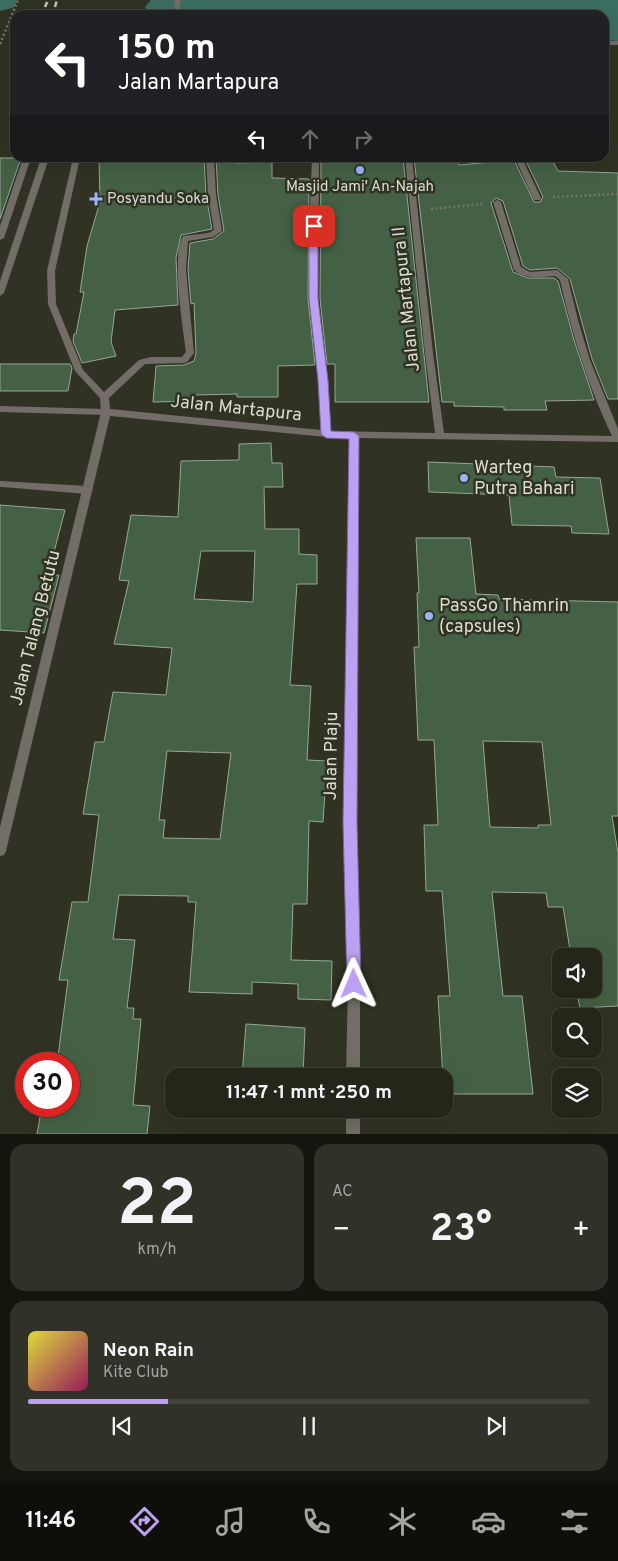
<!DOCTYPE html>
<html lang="id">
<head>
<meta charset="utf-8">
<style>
	:root { --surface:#24261a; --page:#303227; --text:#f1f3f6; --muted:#a3a5a2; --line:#414339; --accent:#bca0f2 }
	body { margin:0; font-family:Overpass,sans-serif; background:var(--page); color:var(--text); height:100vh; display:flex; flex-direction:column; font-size:19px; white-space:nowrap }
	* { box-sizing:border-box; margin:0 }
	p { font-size:16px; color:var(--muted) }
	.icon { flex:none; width:28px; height:28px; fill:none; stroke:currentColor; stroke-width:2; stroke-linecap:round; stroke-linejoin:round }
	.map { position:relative; height:1134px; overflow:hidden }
	.drawer { display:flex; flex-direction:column; gap:10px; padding:10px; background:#14150e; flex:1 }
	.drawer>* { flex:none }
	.banner { position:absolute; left:10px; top:10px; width:599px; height:152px; border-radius:15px; box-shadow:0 5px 20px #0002,0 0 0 1px var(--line); background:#202124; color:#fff; overflow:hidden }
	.fabs { position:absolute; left:552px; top:948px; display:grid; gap:10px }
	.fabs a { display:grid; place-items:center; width:50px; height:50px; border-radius:10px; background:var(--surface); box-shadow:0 5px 20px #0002,0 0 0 1px var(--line); font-size:25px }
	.speed { position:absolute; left:15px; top:1052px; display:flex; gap:10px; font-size:25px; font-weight:700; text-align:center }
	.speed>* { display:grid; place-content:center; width:65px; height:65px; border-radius:50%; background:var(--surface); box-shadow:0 5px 20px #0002,0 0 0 1px var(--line); line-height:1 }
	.speed .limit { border:8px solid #d22; background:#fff; color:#111 }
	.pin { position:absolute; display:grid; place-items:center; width:42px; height:42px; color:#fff; margin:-21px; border-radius:10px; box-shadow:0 2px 8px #0006 }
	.me { position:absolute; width:55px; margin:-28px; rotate:359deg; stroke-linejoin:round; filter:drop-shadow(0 0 4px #0008) }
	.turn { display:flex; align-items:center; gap:18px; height:105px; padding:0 25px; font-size:22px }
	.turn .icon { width:65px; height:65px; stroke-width:2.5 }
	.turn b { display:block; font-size:35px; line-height:42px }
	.lanes { display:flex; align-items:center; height:48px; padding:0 25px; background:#0003; justify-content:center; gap:25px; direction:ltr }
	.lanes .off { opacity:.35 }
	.big { font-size:38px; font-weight:700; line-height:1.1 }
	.drawer .card { flex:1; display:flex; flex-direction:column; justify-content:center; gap:8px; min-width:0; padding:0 18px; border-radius:15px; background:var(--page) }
	.drawer .dial { align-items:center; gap:0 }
	.dial b { font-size:65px; line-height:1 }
	.song { display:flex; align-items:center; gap:15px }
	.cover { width:60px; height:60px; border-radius:8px; background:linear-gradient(135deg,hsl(60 70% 55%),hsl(330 70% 35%)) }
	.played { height:5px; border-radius:2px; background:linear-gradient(90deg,var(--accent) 25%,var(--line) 25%) }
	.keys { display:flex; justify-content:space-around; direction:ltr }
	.heat { display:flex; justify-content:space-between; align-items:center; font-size:28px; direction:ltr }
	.drawer .tiles { flex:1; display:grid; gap:10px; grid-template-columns:1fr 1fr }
	.card:last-child { grid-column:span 2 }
	.trip { position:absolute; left:165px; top:1068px; width:288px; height:50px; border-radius:15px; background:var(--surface); box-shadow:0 5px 20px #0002,0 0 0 1px var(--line); font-weight:700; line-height:50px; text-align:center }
	.menu { display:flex; height:80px; justify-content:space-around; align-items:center; background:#0e0f0a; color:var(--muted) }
	.menu .icon { width:35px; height:35px }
	.menu .active { color:var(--accent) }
	.menu b { font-size:22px; color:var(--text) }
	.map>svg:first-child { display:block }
</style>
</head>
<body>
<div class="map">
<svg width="618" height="1134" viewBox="0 0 618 1134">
	<rect width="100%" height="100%" fill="#303223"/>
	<path fill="#3d6e62" d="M189 0H618V41L604 40V15H192L187 8Z"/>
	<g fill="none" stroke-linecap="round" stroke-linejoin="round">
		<g fill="#3d6e62" fill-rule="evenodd">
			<path d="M0 0H16L17 2 13 8 0 11Z"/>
			<path d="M288 0 284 6C243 17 198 15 155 15L149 13 145 7 151 0Z"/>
		</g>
	</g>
	<g fill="#446145" stroke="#97a697" fill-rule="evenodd">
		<path d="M0 158H21L0 219Z"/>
		<path d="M99 158H204L206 195 212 229 181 235 176 258 178 305 115 310 111 342 116 356 82 363 73 341 74 334H76L84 292H80L87 246 100 202Z"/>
		<path d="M216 158H235L236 163 272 162V178L309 179 308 299 315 365 278 366V397H237V394L195 395V401L153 402 156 366 184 365 194 361 196 353 194 303 191 304 188 270 190 243 213 239 224 231 218 195Z"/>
		<path d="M321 158H403L429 402H335V364H327L320 299Z"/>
		<path d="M414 158H456L459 165 514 160 534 202H540L543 197 525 159H528L527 158H551L558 171 618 173V399H608L592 359 570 279 557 268 530 270 523 266 503 201 496 198 491 203 513 272 528 278H554L558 281 574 340 594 400 545 401 547 410H504V407L454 406V402H442Z"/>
		<path d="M0 364H70L72 368 68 391H0Z"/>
		<path d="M271 443 272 463H282L283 487H264L265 529H299V554L317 555V584H297L290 685 311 686 307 760 327 761 323 822 309 821 307 904H293L291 960 332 961 331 1000 298 999V984L252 982V994L189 992 196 902H188V896L119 895 113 939 135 940 127 1008H134L133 1019H141L133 1105 150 1106 147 1134H37L42 1106H69V1064H57L68 980H59L72 902H88L99 815 83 814 95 742H104L113 692 166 695 172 648 114 644 129 581 119 580 131 515 178 517 181 461 239 460V444ZM201 551H255L253 602 194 599ZM167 751 231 753 220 839 163 838 165 820H159Z"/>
		<path d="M428 462 554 467 556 477 600 478 609 534 572 533 571 526 512 525 509 495 429 492Z"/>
		<path d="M0 505 65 510 48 575H59L44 633 0 630Z"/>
		<path d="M416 538H470L476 594 498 595 499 599 618 602V816H612L618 853V1006L580 1008 576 989H594V956H571L563 907H548L546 893 492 892 503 996H522L533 1094H444L438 996H450L442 891H426L424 825H438L434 740H418L414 647H419L417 593H419ZM483 741 542 742 551 825H538V828L490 827Z"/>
		<path d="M246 1024 305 1028 303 1076H242Z"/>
	</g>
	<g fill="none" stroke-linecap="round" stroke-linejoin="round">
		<g stroke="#747668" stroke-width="2.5" stroke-dasharray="2 2.5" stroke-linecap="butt">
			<path d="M0 44 18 0"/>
			<path d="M553 197 618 194"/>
			<path d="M431 209 482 204"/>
		</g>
		<g fill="#726e67" fill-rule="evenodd">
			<path d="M175 0H181L179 11 165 15H154L174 9Z"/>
			<path d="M23 158H31L4 238 0 240V226Z"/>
			<path d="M41 158H49L4 293 0 296V281Z"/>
			<path d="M0 406 106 409 111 412 106 415 0 412Z"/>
			<path d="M0 481 87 486 92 490 87 494 2 487H0Z"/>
		</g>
		<g fill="#726e67" fill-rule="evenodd">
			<rect x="604" y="41" width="14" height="4"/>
			<path d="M73 158H80L55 271 56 304 83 370 104 392 139 360 151 357H182L186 352C183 329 171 254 183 236L208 233 214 230 208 195 206 158H214L216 195 222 231 213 237 188 241 186 270 194 353 187 362 184 363 145 364 109 398 110 409 321 430 319 380 310 299V207L312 158H319L318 299 327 380 330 431 435 433 425 353 405 158H412L433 353 444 433 612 436C588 386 572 334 560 280L555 276C541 277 526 280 514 270L493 202 497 200 501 202 521 267 530 272 557 270 568 279 578 320 590 360 618 429V442L359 438 356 822 360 984V1076H346L348 984 344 822 349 438 326 437 110 416 6 851 4 855 0 856V827L101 412 100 398 75 371 48 304 47 271Z"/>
			<path d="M515 158H522L541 198 540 200H534L533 198Z"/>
			<rect x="346" y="1109" width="14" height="25"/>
		</g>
		<g stroke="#c3c5ba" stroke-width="2.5" stroke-dasharray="5.5 2.5" stroke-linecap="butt">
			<path d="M45 7 48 0"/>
			<path d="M55 7 57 0"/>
		</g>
	</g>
	<path fill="#bca0f2" stroke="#7a689d" d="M314 223 318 226V299L328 380 331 431 354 432 359 436 357 822 361 984 359 989 354 991 349 989 347 984 343 822 349 439 326 438 321 434 318 380 309 299V226Z"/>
	<g fill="#9bb5fd" stroke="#303223" stroke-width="2">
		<circle cx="360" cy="170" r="5"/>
		<path d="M93.5 191.5h5v5h5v5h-5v5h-5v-5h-5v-5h5z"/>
		<circle cx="464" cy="478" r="5"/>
		<circle cx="429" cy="616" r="5"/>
	</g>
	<g text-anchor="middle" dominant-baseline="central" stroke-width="5" stroke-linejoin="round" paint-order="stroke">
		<g font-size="15" fill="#dbddd3" stroke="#303223">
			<text x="360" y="187">Masjid Jami' An-Najah</text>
			<text x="107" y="199" text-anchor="start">Posyandu Soka</text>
		</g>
		<g font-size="18" fill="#dbddd3" stroke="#303223">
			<text transform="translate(407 299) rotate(-96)">Jalan Martapura II</text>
			<text transform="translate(236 409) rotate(6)">Jalan Martapura</text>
			<text transform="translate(36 628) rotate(-76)">Jalan Talang Betutu</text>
			<text transform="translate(332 756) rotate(-89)">Jalan Plaju</text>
		</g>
		<g font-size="18" fill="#dbddd3" stroke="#303223" text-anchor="start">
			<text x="474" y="468">Warteg<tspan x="474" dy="21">Putra Bahari</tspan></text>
			<text x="439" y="606">PassGo Thamrin<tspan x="439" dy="21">(capsules)</tspan></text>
		</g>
	</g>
</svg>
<div class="fabs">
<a><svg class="icon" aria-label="sound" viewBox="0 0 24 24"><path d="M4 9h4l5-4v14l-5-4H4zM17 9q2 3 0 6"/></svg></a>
<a><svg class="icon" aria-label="search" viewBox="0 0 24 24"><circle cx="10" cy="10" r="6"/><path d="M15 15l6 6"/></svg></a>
<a><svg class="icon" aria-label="layers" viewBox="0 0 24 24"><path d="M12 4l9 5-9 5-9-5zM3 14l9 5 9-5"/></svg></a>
</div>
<div class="speed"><div class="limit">30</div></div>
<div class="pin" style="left:314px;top:226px;background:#d93025"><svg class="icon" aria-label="arrive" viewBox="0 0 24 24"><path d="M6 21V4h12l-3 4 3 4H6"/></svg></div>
<svg class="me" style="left:354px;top:984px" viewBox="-20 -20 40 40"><path d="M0-17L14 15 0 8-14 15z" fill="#bca0f2" stroke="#fff" stroke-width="4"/></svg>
<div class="trip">11:47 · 1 mnt · 250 m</div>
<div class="banner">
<div class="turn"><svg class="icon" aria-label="left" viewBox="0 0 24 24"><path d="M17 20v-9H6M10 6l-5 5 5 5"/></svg><div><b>150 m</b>Jalan Martapura</div></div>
<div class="lanes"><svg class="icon" aria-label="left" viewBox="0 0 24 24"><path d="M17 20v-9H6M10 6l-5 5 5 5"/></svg><svg class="icon off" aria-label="ahead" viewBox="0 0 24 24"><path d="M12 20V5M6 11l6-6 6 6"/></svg><svg class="icon off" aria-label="right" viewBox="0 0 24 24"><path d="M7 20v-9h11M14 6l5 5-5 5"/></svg></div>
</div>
</div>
<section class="drawer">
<div class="tiles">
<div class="card dial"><b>22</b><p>km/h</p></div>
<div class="card"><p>AC</p>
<div class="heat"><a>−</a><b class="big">23°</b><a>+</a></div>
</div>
<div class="card">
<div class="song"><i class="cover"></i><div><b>Neon Rain</b><p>Kite Club</p></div></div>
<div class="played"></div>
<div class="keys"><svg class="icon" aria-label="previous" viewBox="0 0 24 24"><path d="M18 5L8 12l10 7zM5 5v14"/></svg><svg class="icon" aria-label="pause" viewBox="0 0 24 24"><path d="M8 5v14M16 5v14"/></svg><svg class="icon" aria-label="next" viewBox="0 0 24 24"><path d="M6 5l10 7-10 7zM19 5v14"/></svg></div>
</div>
</div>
</section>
<nav class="menu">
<b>11:46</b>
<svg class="icon active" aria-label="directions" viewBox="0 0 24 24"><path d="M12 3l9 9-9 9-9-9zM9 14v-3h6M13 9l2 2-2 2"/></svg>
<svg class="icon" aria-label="music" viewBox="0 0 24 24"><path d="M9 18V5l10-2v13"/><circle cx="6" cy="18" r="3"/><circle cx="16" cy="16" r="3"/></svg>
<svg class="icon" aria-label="phone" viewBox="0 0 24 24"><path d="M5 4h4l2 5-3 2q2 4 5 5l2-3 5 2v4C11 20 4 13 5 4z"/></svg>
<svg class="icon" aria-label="climate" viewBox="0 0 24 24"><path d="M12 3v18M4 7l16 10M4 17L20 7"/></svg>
<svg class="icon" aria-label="car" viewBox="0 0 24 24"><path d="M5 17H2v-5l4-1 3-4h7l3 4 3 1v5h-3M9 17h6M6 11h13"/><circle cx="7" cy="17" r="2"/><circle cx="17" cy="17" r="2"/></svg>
<svg class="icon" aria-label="filters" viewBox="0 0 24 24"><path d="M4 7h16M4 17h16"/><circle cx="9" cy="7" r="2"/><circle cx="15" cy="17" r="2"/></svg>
</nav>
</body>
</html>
